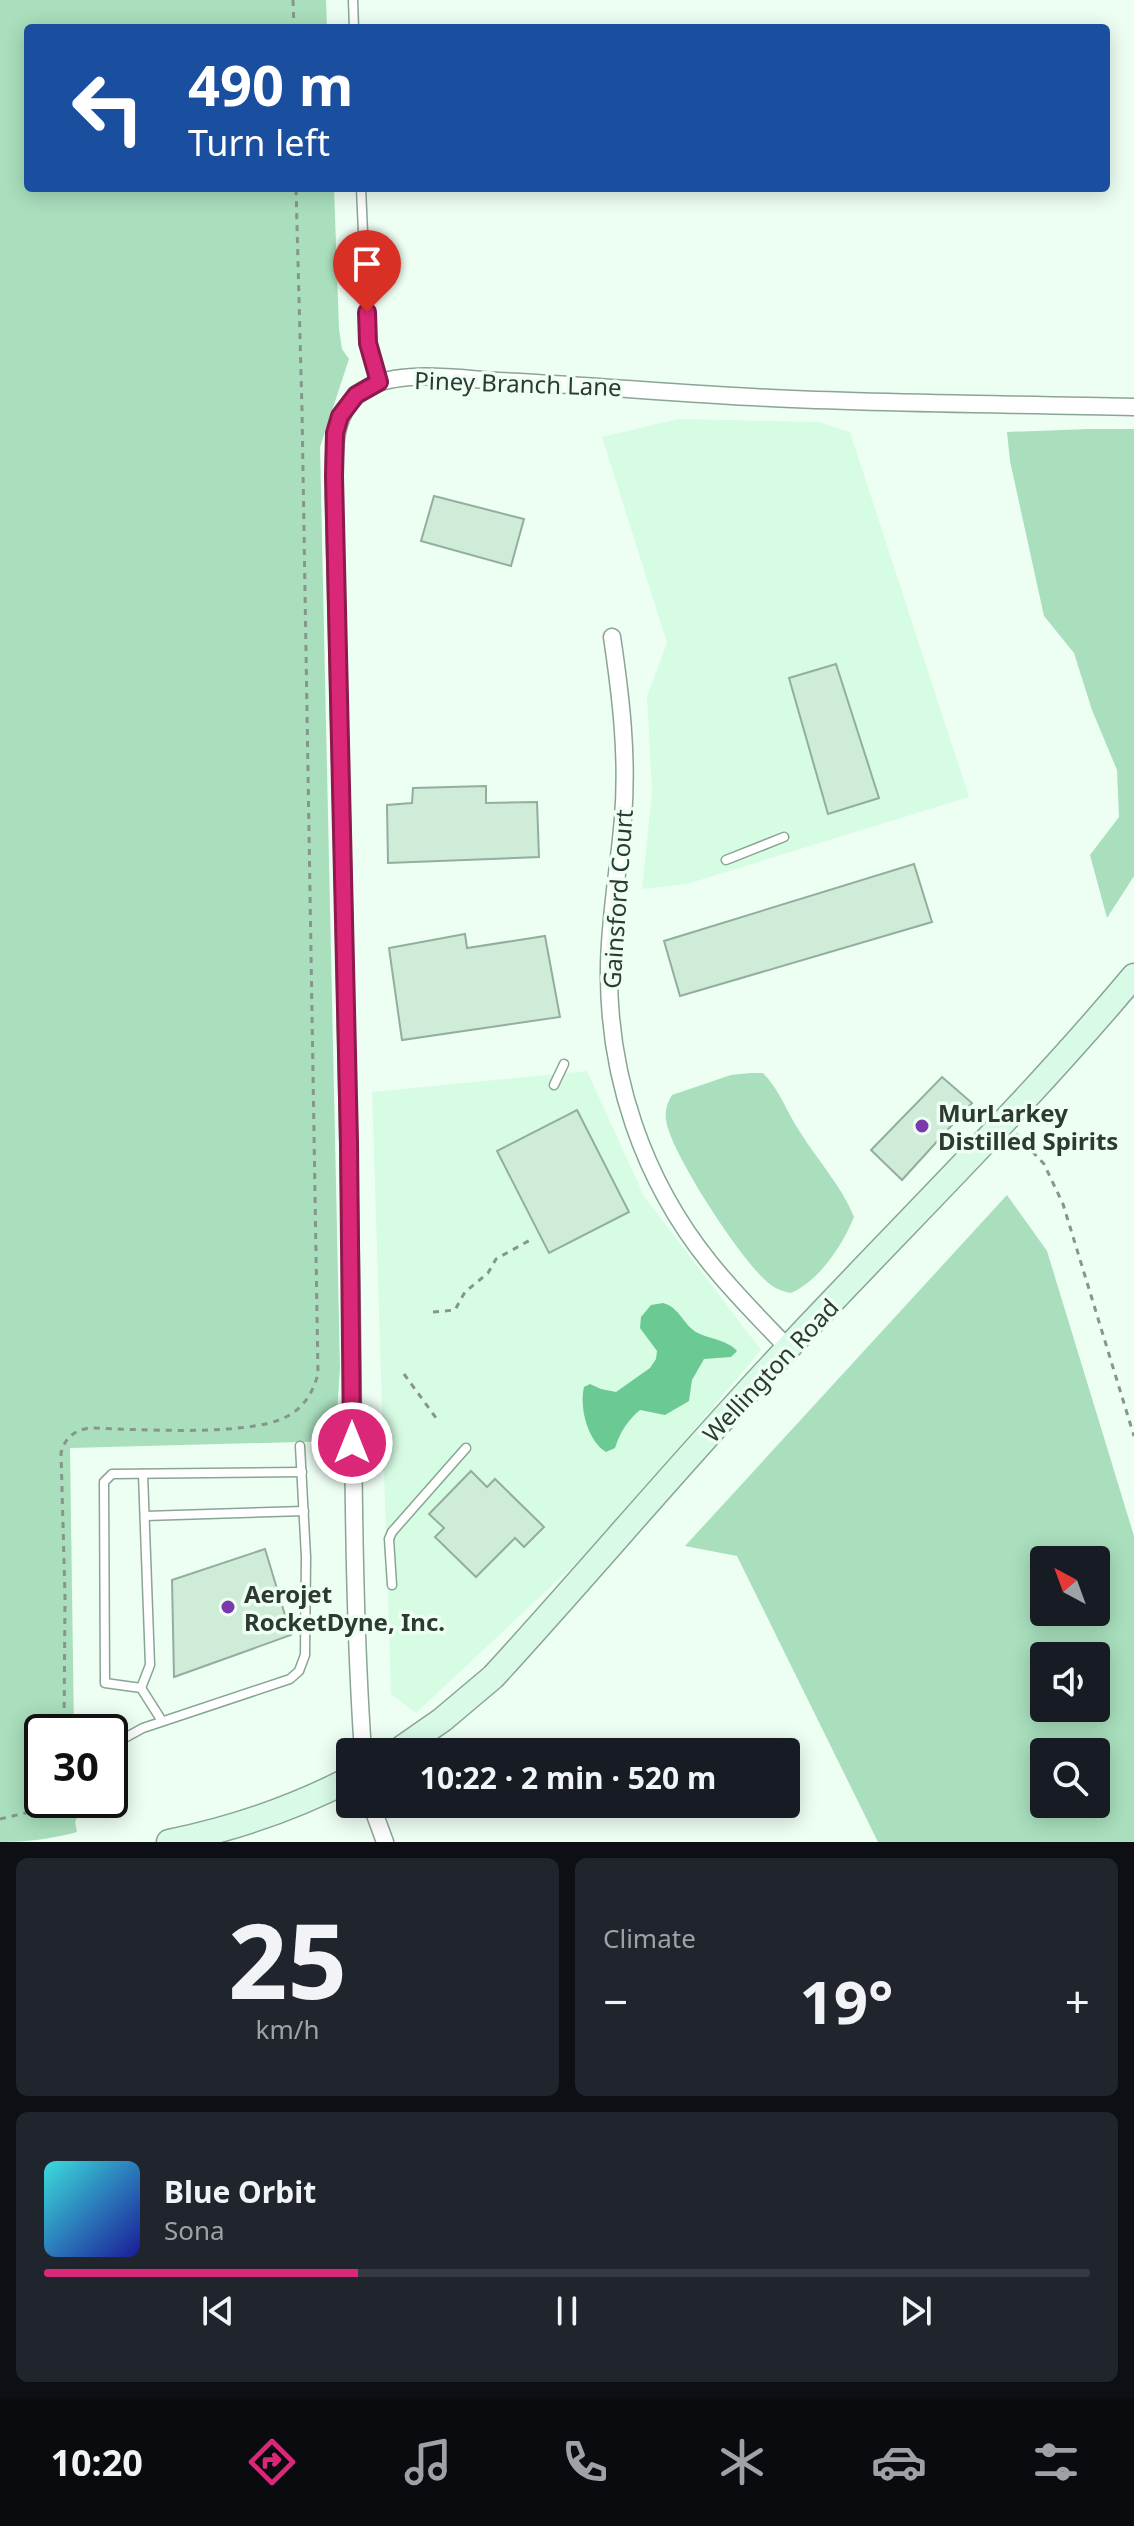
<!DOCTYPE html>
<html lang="en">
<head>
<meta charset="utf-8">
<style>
	:root { --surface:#171b24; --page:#20242c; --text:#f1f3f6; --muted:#9ea1a6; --line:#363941; --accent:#db2777 }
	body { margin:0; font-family:"Noto Sans",sans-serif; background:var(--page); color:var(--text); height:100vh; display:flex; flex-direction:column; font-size:30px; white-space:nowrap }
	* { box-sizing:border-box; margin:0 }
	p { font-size:26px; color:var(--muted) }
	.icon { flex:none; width:44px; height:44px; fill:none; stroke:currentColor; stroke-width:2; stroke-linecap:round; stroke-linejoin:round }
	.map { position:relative; height:1842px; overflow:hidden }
	.details { display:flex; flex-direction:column; gap:16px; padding:16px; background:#0d0f14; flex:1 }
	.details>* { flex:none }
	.hud { position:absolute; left:24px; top:24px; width:1086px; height:168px; border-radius:8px; box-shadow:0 4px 20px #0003; background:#1a4fa0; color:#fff; overflow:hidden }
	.needle { width:52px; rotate:319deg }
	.controls { position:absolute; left:1030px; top:1546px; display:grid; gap:16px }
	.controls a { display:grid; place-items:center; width:80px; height:80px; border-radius:8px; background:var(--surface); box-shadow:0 4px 20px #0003; font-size:40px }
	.speed { position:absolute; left:24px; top:1714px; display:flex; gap:16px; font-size:40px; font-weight:700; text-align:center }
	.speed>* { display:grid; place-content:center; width:104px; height:104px; border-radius:50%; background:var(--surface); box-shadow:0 4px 20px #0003; line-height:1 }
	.speed .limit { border:4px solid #111; border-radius:12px; background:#fff; color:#111 }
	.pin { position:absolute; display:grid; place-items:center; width:68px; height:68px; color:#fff; margin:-82px -34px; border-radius:50% 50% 50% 0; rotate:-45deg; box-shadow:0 0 8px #0007 }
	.pin .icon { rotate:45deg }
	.me { position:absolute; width:88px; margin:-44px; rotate:0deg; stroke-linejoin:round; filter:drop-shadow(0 0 6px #0008) }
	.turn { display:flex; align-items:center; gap:28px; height:168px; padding:0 32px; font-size:36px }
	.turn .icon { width:104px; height:104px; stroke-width:2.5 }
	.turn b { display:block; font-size:56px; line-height:68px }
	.big { font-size:60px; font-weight:700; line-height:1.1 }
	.details .tile { flex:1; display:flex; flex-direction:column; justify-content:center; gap:12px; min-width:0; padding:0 28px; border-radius:12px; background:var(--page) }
	.details .dial { align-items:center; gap:0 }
	.dial b { font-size:104px; line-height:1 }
	.song { display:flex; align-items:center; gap:24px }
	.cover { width:96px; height:96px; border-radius:12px; background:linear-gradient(135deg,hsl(180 70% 55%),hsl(240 70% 35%)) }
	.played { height:8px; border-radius:4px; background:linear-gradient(90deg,var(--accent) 30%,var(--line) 30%) }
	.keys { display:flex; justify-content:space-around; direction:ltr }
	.heat { display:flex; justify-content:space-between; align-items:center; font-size:44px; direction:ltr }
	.details .tiles { flex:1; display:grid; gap:16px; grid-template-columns:1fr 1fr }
	.tile:last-child { grid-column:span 2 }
	.trip { position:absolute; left:336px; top:1738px; width:464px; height:80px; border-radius:8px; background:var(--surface); box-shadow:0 4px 20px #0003; font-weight:700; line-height:80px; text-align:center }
	.dock { display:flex; height:128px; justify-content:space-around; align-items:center; background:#090b0e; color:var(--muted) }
	.dock .icon { width:56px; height:56px }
	.dock .on { color:var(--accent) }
	.dock b { font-size:36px; color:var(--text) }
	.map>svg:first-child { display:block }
</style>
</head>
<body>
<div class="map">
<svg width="1134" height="1842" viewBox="0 0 1134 1842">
	<rect width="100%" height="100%" fill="#edfef3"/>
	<g fill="#d7fce4">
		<path d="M678 419 819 422 850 432 969 797 687 884 642 889 652 792 647 696 667 643 602 437Z"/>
		<path d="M587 1071 644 1196 761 1350 604 1537 416 1713 391 1694 372 1092Z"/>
	</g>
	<g fill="#a9dfbd" fill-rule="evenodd">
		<path d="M0 0H326L327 28H28V188H334L339 329 342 349 349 359 320 447 340 1368 335 1441 70 1448 74 1732H42V1800H75L72 1816 78 1815 75 1822 77 1832C51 1839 26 1842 0 1842Z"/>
		<path d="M1088 429H1134V876L1107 918 1090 855 1119 817 1117 770 1092 710 1074 653 1044 616 1010 461 1007 432Z"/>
		<path d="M750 1073H763C780 1090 787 1113 800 1132 818 1161 841 1185 854 1217 842 1246 820 1280 791 1293 780 1291 772 1287 764 1279 737 1253 676 1160 667 1125 664 1114 666 1105 672 1095L731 1075Z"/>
		<path d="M1007 1195 1047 1251 1134 1536V1842H878L737 1556 685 1546ZM1044 1560H1096V1612H1044ZM1044 1656H1096V1708H1044ZM1044 1752H1096V1804H1044Z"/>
	</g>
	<path fill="#6bc993" d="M663 1303C679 1307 683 1324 696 1332 709 1339 728 1340 737 1351L731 1357 704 1359 692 1380 689 1401 665 1415 640 1410C628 1420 620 1432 615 1448L606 1452C588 1441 579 1408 584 1387L590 1384 601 1389 616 1392 650 1368 656 1359 657 1351 640 1328 641 1317 651 1305Z"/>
	<g fill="#cfecd9" stroke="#92ae9c" stroke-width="2">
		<path d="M434 496 524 519 511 566 421 541Z"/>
		<path d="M836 664 879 798 828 814 789 678Z"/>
		<path d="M486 786V803L537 802 539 857 388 863 387 805 412 803 413 788Z"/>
		<path d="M914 864 932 922 680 996 664 941Z"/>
		<path d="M465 934 467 948 545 936 560 1017 402 1040 389 948Z"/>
		<path d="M942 1077 972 1103 902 1180 871 1150Z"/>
		<path d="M577 1110 629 1212 549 1253 497 1151Z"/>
		<path d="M471 1471 487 1487 495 1479 544 1527 524 1547 515 1538 476 1577 435 1537 444 1528 429 1514Z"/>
		<path d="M265 1549 291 1635 174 1677 172 1580Z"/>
	</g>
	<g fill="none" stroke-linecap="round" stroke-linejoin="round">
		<defs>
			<g id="service">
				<path d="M353 0 354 28"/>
				<path d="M361 188 368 343 379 382"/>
				<path d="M726 860 784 837"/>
				<path d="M554 1085 564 1064"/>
				<path d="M145 1516 304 1511"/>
				<path d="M392 1585 389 1539 392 1532 466 1448"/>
				<path d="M141 1688 150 1665 143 1474"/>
				<path d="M162 1721 141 1688 105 1683 104 1482 112 1474 302 1472"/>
				<path d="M110 1746 143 1728 290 1679 299 1671 305 1655 306 1557 300 1446"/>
			</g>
			<g id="minor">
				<path d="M612 637C621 697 628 757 623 818 619 869 609 919 609 970 608 1076 643 1180 710 1263 734 1293 761 1320 788 1348"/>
				<path d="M363 1752C352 1592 354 1433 351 1273 346 1014 341 756 334 497 335 458 328 411 367 388 399 369 462 379 498 381 589 385 680 394 771 398 891 404 1013 404 1134 407"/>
				<path d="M371 1804 385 1842"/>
			</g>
			<g id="secondary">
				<path d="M396 1752 442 1720 493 1677C593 1568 687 1455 788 1348 904 1224 1025 1106 1134 976"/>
				<path d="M169 1842C233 1829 292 1809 350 1779"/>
			</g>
		</defs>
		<use href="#service" stroke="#89a593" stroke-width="11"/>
		<use href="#minor" stroke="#89a593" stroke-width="19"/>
		<use href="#secondary" stroke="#89a593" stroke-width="27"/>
		<g stroke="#87968c" stroke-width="3" stroke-dasharray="6 6" stroke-linecap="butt">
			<path d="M293 0 294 28"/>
			<path d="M1016 1134 1044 1164 1063 1204 1134 1436"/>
			<path d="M433 1312 455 1310 465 1292 488 1273 496 1259 532 1239"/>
			<path d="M404 1374 439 1422"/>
			<path d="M64 1732 65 1596 61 1453C65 1438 73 1431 89 1428 135 1429 247 1437 286 1417 304 1408 313 1392 318 1374L302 410 296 188"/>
			<path d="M0 1819 34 1811 55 1800"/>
		</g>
		<use href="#service" stroke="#fff" stroke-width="8"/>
		<use href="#minor" stroke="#fff" stroke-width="16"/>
		<use href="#secondary" stroke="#d8fae7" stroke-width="24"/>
	</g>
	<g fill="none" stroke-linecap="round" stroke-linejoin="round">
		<defs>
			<path id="route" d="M352 1443 349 1142 334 476 335 433 340 416 356 395 379 382 368 343 367 312"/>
		</defs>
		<use href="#route" stroke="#8e194d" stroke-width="20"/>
		<use href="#route" stroke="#db2777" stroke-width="14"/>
	</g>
	<g fill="#7a39ad" stroke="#edfef3" stroke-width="3">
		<circle cx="922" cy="1126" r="8"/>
		<circle cx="228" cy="1607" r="8"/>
	</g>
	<g text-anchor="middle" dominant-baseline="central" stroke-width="7" stroke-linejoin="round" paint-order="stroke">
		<g font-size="24" fill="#2d3931" stroke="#edfef3">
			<text transform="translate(518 383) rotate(2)">Piney Branch Lane</text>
			<text transform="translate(617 899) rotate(-86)">Gainsford Court</text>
			<text transform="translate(770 1370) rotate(-47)">Wellington Road</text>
		</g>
		<g font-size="24" font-weight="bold" fill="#2d3931" stroke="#edfef3" text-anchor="start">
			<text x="938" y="1112">MurLarkey<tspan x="938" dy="28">Distilled Spirits</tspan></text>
			<text x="244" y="1593">Aerojet<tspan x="244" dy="28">RocketDyne, Inc.</tspan></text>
		</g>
	</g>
</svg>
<div class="controls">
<a><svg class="needle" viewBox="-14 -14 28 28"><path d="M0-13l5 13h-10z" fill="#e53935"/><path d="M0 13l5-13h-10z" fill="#9ea1a6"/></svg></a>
<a><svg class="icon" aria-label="sound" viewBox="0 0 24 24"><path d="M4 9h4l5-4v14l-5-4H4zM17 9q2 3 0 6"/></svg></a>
<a><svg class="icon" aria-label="search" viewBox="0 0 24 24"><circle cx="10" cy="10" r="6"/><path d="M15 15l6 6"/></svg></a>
</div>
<div class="speed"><div class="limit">30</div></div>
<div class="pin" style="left:367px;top:312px;background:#d93025"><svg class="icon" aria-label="arrive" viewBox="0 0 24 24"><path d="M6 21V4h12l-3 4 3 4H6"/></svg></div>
<svg class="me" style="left:352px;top:1443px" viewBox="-20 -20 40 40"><circle r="17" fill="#db2777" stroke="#fff" stroke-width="3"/><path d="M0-11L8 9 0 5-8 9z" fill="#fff"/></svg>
<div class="trip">10:22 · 2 min · 520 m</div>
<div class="hud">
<div class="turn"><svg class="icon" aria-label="left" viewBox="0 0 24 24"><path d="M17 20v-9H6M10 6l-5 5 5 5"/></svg><div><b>490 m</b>Turn left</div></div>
</div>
</div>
<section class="details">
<div class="tiles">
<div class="tile dial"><b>25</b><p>km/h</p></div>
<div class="tile"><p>Climate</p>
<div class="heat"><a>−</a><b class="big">19°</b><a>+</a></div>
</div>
<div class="tile">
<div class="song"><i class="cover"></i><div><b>Blue Orbit</b><p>Sona</p></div></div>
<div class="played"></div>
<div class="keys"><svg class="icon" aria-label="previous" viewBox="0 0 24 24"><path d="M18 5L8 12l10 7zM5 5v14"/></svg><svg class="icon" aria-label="pause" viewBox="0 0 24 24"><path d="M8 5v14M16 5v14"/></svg><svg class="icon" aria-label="next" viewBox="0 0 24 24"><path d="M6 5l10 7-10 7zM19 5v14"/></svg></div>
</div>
</div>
</section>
<nav class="dock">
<b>10:20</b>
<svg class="icon on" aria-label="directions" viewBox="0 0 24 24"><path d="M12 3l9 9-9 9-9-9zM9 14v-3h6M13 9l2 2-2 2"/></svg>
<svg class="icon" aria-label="music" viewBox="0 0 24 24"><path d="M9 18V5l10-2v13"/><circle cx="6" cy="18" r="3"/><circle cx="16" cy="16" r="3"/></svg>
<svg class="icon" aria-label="phone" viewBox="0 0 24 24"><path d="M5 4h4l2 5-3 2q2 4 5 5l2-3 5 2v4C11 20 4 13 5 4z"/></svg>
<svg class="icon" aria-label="climate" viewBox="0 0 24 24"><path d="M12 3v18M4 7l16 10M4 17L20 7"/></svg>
<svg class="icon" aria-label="car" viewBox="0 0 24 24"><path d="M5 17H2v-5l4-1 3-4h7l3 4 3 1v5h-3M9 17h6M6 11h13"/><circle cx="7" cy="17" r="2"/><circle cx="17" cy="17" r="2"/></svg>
<svg class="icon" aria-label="filters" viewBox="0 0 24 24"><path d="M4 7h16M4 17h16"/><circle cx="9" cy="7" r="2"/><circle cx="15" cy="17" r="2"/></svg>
</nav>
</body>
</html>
